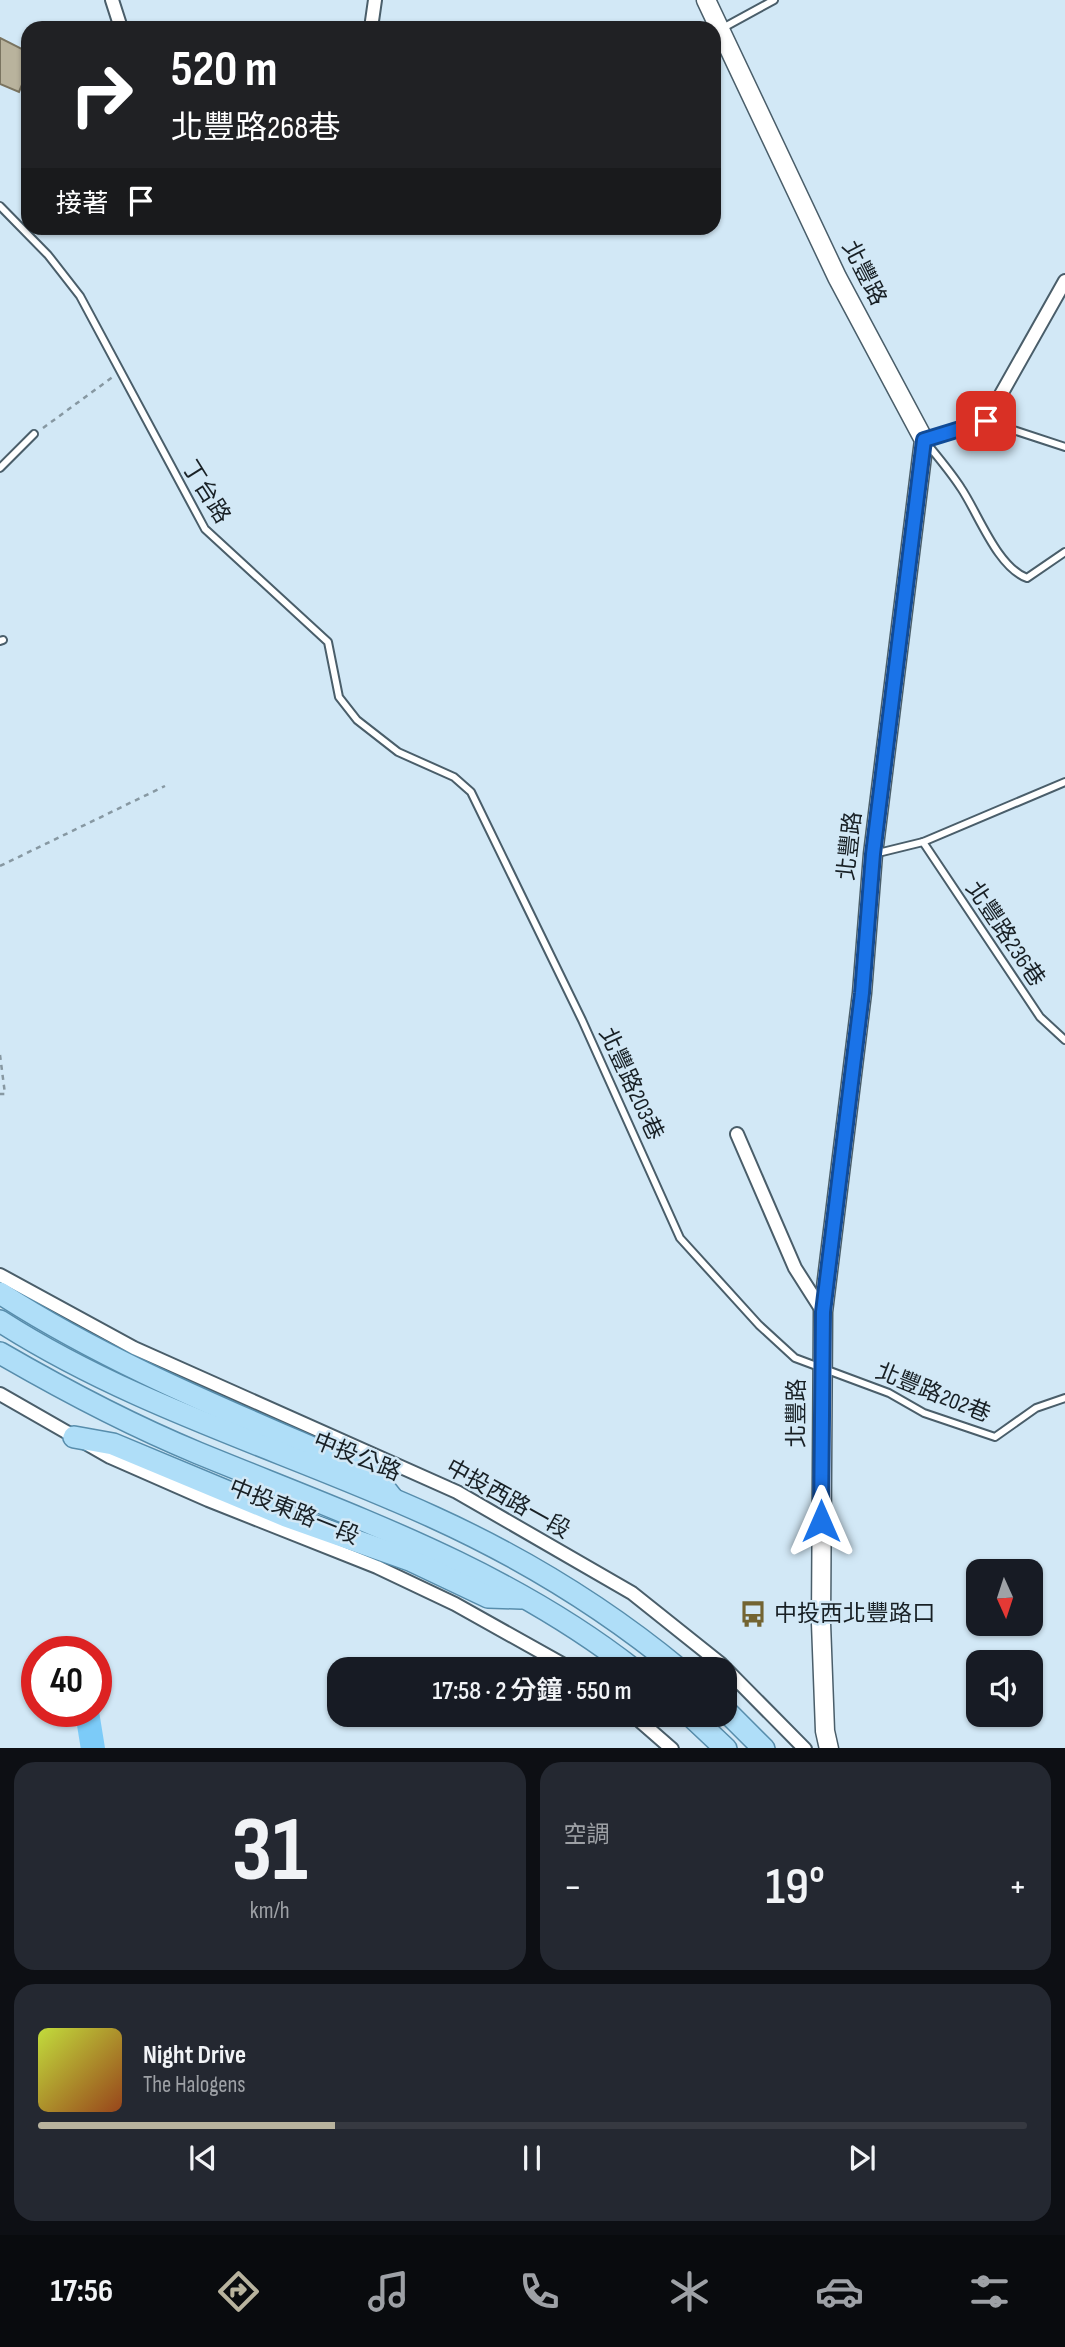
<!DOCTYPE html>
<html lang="zh-TW">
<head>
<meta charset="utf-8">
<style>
	:root { --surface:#171b24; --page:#242831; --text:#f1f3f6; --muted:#9ea1a6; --line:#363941; --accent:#b8b39e }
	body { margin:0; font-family:"Sofia Sans Condensed","Noto Sans TC",sans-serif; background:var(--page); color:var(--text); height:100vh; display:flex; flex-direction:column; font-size:26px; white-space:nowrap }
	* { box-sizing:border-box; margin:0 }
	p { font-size:23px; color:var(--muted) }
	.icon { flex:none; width:38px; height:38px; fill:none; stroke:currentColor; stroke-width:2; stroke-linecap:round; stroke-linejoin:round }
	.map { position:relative; height:1748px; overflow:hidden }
	.panel { display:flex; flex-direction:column; gap:14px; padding:14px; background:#0d0f14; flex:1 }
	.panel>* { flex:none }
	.hud { position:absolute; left:21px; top:21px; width:700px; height:214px; border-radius:21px; box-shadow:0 2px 5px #0004; background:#202124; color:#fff; overflow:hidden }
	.needle { width:46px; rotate:177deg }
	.fabs { position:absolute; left:966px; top:1559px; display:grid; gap:14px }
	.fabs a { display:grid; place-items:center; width:77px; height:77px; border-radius:14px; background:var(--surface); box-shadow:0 2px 5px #0004; font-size:35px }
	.speed { position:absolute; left:21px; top:1636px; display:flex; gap:14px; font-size:35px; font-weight:700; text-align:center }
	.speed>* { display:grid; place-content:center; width:91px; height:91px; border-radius:50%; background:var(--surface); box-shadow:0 2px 5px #0004; line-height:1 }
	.speed .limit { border:10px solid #d22; background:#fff; color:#111 }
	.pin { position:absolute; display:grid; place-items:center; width:60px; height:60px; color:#fff; margin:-30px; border-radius:14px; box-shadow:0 4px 10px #0006 }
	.me { position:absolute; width:77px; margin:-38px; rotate:0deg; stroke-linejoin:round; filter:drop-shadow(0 0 5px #0008) }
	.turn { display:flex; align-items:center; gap:24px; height:147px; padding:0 35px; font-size:32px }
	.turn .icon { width:91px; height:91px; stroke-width:2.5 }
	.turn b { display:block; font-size:49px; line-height:60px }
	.then { display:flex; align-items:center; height:66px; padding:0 35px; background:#0003; gap:14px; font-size:26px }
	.big { font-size:52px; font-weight:600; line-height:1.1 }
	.panel .widget { flex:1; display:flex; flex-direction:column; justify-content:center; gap:10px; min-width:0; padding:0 24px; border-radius:21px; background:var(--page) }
	.panel .dial { align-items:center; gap:0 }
	.dial b { font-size:91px; line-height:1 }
	.song { display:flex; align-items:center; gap:21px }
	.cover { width:84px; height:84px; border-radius:10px; background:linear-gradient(135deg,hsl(70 70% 55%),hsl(20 70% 35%)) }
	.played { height:7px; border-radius:4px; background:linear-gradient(90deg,var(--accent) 30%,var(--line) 30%) }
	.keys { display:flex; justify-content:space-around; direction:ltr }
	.heat { display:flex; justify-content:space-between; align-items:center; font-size:38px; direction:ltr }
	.panel .tiles { flex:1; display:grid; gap:14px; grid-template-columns:1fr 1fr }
	.widget:last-child { grid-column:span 2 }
	.trip { position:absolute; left:327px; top:1657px; width:410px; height:70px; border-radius:21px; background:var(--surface); box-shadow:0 2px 5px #0004; font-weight:600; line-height:70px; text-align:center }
	.dock { display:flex; height:112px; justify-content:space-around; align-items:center; background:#090b0e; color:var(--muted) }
	.dock .icon { width:49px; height:49px }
	.dock .on { color:var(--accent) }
	.dock b { font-size:32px; color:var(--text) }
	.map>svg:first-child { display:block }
</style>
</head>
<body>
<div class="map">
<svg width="1065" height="1749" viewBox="0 0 1065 1749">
	<rect width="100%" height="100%" fill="#d2e8f6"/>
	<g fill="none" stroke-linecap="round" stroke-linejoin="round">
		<path stroke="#7ccbf8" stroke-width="24" d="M87 1712 93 1749"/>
	</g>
	<path fill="#b9b39d" stroke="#7a7460" stroke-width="2" d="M0 38 28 52V70L19 92 0 84Z"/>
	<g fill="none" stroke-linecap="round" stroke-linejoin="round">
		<defs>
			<g id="lane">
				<path d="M721 29 774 0"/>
				<path d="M0 206 48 255 80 296 205 529 328 642 339 697 357 720 398 752 454 777 471 792 582 1020 680 1238 759 1325 795 1358 889 1393 924 1413 995 1437 1036 1408 1065 1398"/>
				<path d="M1065 447 986 421 924 440C937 456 950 471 961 488 978 513 997 567 1027 578L1065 552"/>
				<path d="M0 468 34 434"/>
				<path d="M0 641 3 640"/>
				<path d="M923 842 1040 1017 1065 1040"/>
				<path d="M874 854 923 842 1065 782"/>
			</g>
			<g id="street">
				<path d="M112 0 121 28"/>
				<path d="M371 28 375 0"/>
				<path d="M986 421 1065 281"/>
				<path d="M737 1134 795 1268 823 1312"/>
				<path d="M0 1275 134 1348 457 1492 632 1593 721 1664 805 1749"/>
				<path d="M0 1394 110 1457 208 1500 377 1567 455 1604 573 1670"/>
				<path d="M633 1715 672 1749"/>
			</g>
			<path id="secondary" d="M706 0 837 277 924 440 873 854 862 993 823 1312 821 1623 825 1731 829 1749"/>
			<g id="primary">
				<path d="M0 1293C116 1368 248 1419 374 1475L393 1499"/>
				<path d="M0 1321C134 1407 289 1451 433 1517 521 1557 605 1608 680 1670"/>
				<path d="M0 1353C64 1390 130 1425 198 1453 349 1515 504 1568 634 1670"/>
				<path d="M74 1437 113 1444 286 1516 410 1560 488 1597 521 1598"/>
				<path d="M724 1709 764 1749"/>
				<path d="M690 1715 726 1749"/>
			</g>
		</defs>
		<use href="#lane" stroke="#4a5e6a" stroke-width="10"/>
		<use href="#street" stroke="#4a5e6a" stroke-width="16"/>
		<use href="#secondary" stroke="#4a5e6a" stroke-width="21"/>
		<use href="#primary" stroke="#578dac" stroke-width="24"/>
		<g stroke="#8798a2" stroke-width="2.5" stroke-dasharray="5 5" stroke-linecap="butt">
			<path d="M43 428 114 376"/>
			<path d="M0 866 165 786"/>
			<path d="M0 1055 5 1094H0"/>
		</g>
		<use href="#lane" stroke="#fff" stroke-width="6"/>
		<use href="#street" stroke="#fff" stroke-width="12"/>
		<use href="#secondary" stroke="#fff" stroke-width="18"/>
		<use href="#primary" stroke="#afdef8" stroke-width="21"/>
	</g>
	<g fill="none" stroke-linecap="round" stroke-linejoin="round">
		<defs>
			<path id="route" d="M821 1521 823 1312 862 993 873 854 924 440 986 421"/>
		</defs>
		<use href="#route" stroke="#114b97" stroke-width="18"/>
		<use href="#route" stroke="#1a73e8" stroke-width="12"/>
	</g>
	<defs>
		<symbol id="bus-bare" viewBox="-9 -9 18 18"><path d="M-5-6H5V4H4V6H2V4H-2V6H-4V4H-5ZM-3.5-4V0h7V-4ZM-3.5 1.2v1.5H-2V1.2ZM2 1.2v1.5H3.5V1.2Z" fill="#736432" stroke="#d2e8f6" stroke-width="2.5" paint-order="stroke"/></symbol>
	</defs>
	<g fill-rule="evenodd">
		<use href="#bus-bare" x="734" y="1595" width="38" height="38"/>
	</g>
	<g text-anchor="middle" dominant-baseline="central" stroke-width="5" stroke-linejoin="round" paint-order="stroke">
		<g font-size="23" fill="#182025" stroke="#d2e8f6">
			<text transform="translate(864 273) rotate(63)">北豐路</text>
			<text transform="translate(206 492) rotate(58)">丁台路</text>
			<text transform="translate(850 846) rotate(-84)">北豐路</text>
			<text transform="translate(1005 934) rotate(56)">北豐路236巷</text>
			<text transform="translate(631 1084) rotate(65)">北豐路203巷</text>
			<text transform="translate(933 1393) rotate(22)">北豐路202巷</text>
			<text transform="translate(797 1413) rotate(-90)">北豐路</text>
			<text transform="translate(357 1457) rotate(22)">中投公路</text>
			<text transform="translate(508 1499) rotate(29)">中投西路一段</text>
			<text transform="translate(294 1512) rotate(22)">中投東路一段</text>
		</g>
		<g font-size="23" fill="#182025" stroke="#d2e8f6" text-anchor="start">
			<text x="774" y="1614">中投西北豐路口</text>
		</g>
	</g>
</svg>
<div class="fabs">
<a><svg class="needle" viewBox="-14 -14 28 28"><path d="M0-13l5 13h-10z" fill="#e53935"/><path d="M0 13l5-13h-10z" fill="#9ea1a6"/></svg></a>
<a><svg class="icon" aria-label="sound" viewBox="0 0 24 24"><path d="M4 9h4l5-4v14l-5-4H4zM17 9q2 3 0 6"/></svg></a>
</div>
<div class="speed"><div class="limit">40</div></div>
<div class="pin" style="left:986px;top:421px;background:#d93025"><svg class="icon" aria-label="arrive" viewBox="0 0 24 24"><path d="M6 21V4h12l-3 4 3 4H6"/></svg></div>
<svg class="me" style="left:821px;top:1521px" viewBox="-20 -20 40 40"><path d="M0-17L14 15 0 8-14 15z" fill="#1a73e8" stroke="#fff" stroke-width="4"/></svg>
<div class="trip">17:58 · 2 分鐘 · 550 m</div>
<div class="hud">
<div class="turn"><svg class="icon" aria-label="right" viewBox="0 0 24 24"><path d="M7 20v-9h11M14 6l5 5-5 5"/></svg><div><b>520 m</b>北豐路268巷</div></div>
<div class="then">接著<svg class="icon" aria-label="arrive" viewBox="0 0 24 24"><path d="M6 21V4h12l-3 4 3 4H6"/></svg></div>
</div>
</div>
<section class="panel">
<div class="tiles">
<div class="widget dial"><b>31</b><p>km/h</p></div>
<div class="widget"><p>空調</p>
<div class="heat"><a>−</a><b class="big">19°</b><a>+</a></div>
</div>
<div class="widget">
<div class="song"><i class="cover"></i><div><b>Night Drive</b><p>The Halogens</p></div></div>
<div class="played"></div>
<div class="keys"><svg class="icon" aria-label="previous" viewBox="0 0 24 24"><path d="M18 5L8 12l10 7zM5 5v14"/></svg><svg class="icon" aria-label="pause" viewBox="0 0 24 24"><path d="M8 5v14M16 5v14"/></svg><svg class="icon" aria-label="next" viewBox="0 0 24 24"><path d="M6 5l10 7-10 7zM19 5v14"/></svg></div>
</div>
</div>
</section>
<nav class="dock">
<b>17:56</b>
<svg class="icon on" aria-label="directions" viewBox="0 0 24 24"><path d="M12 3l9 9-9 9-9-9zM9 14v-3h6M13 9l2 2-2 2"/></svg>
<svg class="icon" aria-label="music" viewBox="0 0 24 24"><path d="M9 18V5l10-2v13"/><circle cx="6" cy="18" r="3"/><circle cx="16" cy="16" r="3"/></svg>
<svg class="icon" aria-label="phone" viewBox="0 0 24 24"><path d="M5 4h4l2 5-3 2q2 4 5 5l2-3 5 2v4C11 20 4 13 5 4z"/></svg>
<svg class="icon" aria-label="climate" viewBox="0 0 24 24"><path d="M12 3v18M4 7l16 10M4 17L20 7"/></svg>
<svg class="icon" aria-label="car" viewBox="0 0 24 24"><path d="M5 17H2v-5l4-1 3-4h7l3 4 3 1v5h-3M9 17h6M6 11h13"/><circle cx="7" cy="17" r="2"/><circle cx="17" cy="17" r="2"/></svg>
<svg class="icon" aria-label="filters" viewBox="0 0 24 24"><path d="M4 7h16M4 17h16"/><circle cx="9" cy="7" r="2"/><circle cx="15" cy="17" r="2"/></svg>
</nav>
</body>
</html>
